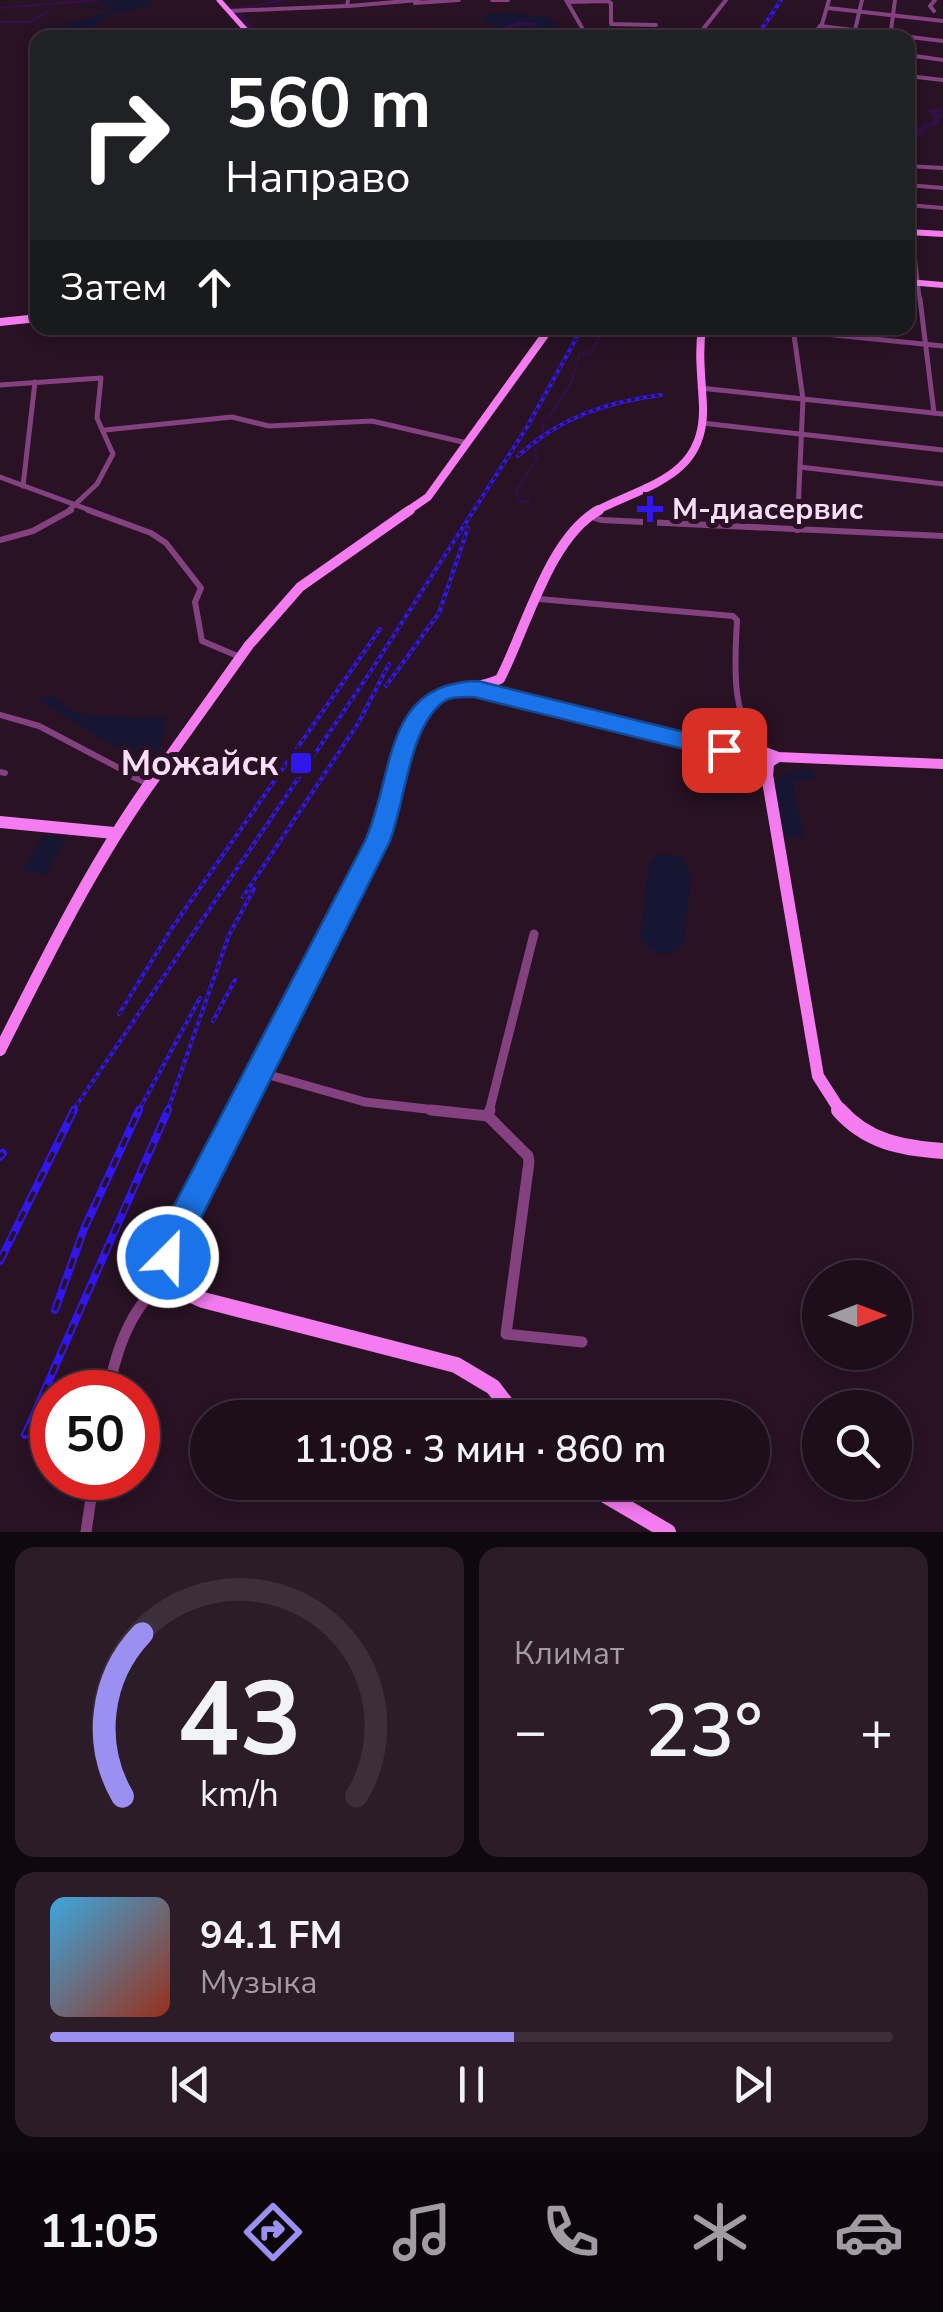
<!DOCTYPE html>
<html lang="ru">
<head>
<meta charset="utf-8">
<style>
	:root { --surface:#1e0e1b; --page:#2b1c28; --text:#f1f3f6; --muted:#a19ca3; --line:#3c2e3a; --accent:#9a90f2 }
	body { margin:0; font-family:"Nunito Sans",sans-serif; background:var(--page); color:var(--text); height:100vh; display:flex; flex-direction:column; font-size:38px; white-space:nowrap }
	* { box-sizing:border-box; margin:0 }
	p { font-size:32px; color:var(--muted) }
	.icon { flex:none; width:55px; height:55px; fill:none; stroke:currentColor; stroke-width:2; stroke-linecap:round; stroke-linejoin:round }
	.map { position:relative; height:1532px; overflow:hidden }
	.details { display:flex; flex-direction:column; gap:15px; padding:15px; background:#10080f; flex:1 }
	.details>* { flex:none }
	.hud { position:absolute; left:30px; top:30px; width:885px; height:305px; border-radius:20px; box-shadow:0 5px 15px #0003,0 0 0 2px var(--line); background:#202124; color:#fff; overflow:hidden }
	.needle { width:65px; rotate:90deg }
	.controls { position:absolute; left:802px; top:1260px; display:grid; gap:20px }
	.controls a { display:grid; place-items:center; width:110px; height:110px; border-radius:50%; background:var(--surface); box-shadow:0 5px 15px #0003,0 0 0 2px var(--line); font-size:50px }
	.speed { position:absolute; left:30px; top:1370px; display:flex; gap:20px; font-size:50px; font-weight:700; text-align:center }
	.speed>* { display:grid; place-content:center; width:130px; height:130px; border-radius:50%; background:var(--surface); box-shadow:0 5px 15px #0003,0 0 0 2px var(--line); line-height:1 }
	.speed .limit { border:15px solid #d22; background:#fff; color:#111 }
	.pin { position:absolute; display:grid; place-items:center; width:85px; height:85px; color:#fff; margin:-42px; border-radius:20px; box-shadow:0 5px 15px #0006 }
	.me { position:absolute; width:110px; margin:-55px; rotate:23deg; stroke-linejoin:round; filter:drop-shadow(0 0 8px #0008) }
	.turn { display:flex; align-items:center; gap:35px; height:210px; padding:0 30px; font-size:45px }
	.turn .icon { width:130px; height:130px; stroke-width:2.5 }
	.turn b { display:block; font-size:70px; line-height:85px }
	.then { display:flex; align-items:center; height:95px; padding:0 30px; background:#0003; gap:20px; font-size:38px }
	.big { font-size:75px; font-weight:600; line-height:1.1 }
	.details .widget { flex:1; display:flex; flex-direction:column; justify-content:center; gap:15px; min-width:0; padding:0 35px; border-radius:20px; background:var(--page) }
	.details .dial { align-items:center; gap:0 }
	.dial svg { height:260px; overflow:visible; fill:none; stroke:var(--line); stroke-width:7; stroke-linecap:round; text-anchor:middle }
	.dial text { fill:var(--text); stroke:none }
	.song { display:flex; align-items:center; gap:30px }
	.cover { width:120px; height:120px; border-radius:15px; background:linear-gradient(135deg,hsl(200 70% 55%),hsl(10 70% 35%)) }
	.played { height:10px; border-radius:5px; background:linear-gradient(90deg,var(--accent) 55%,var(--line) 55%) }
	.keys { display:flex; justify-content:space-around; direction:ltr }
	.heat { display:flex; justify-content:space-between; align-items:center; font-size:55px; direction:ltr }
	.details .tiles { flex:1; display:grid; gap:15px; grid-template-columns:1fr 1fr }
	.widget:last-child { grid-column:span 2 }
	.trip { position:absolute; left:190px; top:1400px; width:580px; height:100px; border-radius:50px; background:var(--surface); box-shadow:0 5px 15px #0003,0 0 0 2px var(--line); font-weight:600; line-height:100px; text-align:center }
	.tabs { display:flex; height:160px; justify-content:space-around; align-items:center; background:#0c060b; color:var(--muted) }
	.tabs .icon { width:70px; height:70px }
	.tabs .on { color:var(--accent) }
	.tabs b { font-size:45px; color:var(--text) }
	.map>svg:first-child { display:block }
</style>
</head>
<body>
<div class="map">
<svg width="943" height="1532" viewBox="0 0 943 1532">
	<rect width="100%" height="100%" fill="#281224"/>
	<g fill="#161632">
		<path d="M89 0H150L151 6 107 16 95 25 94 29 115 37 86 34 55 37 65 29 42 25 59 26 116 10 73 6H121Z"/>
		<path d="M509 12 550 18 561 30C537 49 505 30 482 20V16Z"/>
		<path d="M52 695 75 713 134 718 166 717C163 737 161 757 143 769L127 767 124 753 39 700Z"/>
		<path d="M794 769 813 770 815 780H796L793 785 804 837H784L774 782Z"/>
		<path d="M44 835 66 838 46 874 23 870Z"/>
		<path d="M658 854 681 856 691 874 684 944 675 953 659 954 640 939 649 862Z"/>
	</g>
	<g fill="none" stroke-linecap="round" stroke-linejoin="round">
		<g stroke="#320f45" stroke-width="2.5">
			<path d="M0 8 98 0"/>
			<path d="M0 22H30L49 10"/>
			<path d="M543 432 542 419 549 417 571 383 580 353 590 355 604 328"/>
			<path d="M529 498 527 503 519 500 516 491 537 458 535 449 541 437"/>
		</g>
		<g fill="#320f45" fill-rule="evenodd">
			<path d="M277 0H289L235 11 232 9Z"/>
			<path d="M234 11H238L261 34 277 38 257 36Z"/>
			<path d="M535 22 537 25 517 26 498 32 497 38H491L494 30 517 22Z"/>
			<path d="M537 32 546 38 536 36 516 38Z"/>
			<path d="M943 108V112L933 113H943V117L938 120 939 125 929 126V128L923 131V135L908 138V134L917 133V129L923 126 922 123 933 122V118L927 110Z"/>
		</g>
		<g stroke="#844180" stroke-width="4">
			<path d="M492 0H508"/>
			<path d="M566 0 588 38"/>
			<path d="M568 2 607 1 611 3V24L656 25"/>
			<path d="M415 3 459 0"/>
			<path d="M349 6 419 0"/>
			<path d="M828 8 943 21"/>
			<path d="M229 11 347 6 348 0"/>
			<path d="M934 11 930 6 935 0"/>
			<path d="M820 26 943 41"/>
			<path d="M855 30 862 0"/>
			<path d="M696 38 726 0"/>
			<path d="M810 38 822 24 829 0"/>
			<path d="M890 38 895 0"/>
			<path d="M908 55 943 60"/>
			<path d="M908 76 943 80"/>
			<path d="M908 166 943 168"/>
			<path d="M908 185 943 188"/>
			<path d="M908 202 920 301"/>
			<path d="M908 205 943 208"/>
		</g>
		<g stroke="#844180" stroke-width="5">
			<path d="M920 299 934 413"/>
			<path d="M765 328 943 346"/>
			<path d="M793 328 803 399 798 512"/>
			<path d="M0 385 101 378 97 418 113 454 97 484 67 512"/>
			<path d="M700 388 943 414"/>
			<path d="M702 423 943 450"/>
			<path d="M105 430 232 417 269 426 372 421 467 443"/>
			<path d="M800 467 943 484"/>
			<path d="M0 477 95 512"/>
			<path d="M23 486 35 382"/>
		</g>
		<g stroke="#844180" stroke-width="6">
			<path d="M88 510 151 533 166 543 201 588 195 602 202 641 240 657"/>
			<path d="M589 516 601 520 943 536"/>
			<path d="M797 530 798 510"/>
			<path d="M0 540 33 531 71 510"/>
			<path d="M539 599 733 616 737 620C735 665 729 718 764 751"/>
			<path d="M0 715 39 726 138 778"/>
			<path d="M0 772 5 773"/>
		</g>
		<g stroke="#844180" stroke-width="9">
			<path d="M132 775 150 783"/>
			<path d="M262 1073 365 1102 453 1112"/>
			<path d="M489 1112 534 934"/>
		</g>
		<g stroke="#844180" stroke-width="11">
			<path d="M431 1110 488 1116"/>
			<path d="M490 1110 488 1116 528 1156 529 1162 506 1334 582 1342"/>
			<path d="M108 1392C117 1347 131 1306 168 1277"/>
			<path d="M86 1532 94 1478"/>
		</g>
		<path stroke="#f57bf0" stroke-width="5" d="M219 0 253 38"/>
		<g stroke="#f57bf0" stroke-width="6">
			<path d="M908 232 943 234"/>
			<path d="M908 282 943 285"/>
		</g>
		<g stroke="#f57bf0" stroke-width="8">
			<path d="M0 322 38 318"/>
			<path d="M406 512 428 497 550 328"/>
			<path d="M594 512C645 485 705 478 703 407 702 380 698 355 702 328"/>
		</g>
		<g stroke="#f57bf0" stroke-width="10">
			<path d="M478 689 486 695 497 694 744 756 767 774"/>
			<path d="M744 756 762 751 778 757 943 764"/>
			<path d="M154 778 249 645 300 587 410 510"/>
			<path d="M394 778C401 749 413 701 446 692 467 686 478 689 500 679 526 629 549 537 599 510"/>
			<path d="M768 778 769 763 778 757"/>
		</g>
		<g stroke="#f57bf0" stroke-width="12">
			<path d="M767 775 818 1076 841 1112"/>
			<path d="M0 822 114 833"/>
			<path d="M0 1050C48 955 93 862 156 775"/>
			<path d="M238 1112 376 843 395 775"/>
		</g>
		<g stroke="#f57bf0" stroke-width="16">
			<path d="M240 1110C224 1139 162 1244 169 1272 172 1288 190 1294 203 1300L456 1365 493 1387 517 1418"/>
			<path d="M839 1110C867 1142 902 1148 943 1151"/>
			<path d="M583 1482 668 1532"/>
		</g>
		<defs>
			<g id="rail-far1">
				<path d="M756 38 781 0"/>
				<path d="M518 456C559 418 606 402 661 395"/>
				<path d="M386 686 439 613 468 528"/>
				<path d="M243 897 359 722 389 664"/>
				<path d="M119 1014 172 928 380 629"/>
				<path d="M213 1021 235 980"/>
				<path d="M72 1112 369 674 527 427 582 328"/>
				<path d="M138 1112 200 998"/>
				<path d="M167 1112 229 935 254 889"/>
			</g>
			<g id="rail">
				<path d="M0 1157 3 1153"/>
				<path d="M0 1261 74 1110"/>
				<path d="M55 1310 84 1229 139 1110"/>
				<path d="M25 1435 168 1110"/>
			</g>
		</defs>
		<use href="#rail-far1" stroke="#3017ed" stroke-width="4"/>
		<use href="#rail" stroke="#3017ed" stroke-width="8"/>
		<use href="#rail-far1" stroke="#281224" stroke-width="2.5" stroke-dasharray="4" stroke-linecap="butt"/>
		<use href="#rail" stroke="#281224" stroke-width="4" stroke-dasharray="11" stroke-linecap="butt"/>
	</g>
	<path fill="#1a73e8" stroke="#114b97" stroke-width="2.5" d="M478 681 724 742 735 750 724 759 474 697C464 697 451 696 443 702 408 729 406 802 389 843L191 1238 179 1268 168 1273 157 1268 153 1257 166 1221 365 841C395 775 382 682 478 681Z"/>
	<g fill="#3017ed" stroke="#281224" stroke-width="4">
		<path d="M645 494h10v10h10v10h-10v10h-10v-10h-10v-10h10z"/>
		<rect x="289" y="751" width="24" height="24" rx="5"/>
	</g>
	<g text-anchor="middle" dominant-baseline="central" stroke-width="10" stroke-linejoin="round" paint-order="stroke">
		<g font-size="30" font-weight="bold" fill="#fcdcf8" stroke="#281224" text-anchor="start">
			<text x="672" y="509">М-диасервис</text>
		</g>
		<g font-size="35" font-weight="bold" fill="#fcdcf8" stroke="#281224" text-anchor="end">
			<text x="278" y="763">Можайск</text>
		</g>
	</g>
</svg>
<div class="controls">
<a><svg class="needle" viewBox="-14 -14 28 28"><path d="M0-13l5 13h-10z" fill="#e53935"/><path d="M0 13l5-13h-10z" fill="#a19ca3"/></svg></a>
<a><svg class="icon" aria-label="search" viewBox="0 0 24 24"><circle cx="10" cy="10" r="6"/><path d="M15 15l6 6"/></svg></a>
</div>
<div class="speed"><div class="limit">50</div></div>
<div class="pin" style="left:724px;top:750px;background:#d93025"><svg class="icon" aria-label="arrive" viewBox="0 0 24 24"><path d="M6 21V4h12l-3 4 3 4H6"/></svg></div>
<svg class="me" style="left:168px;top:1257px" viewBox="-20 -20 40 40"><circle r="17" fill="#1a73e8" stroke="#fff" stroke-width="3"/><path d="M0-11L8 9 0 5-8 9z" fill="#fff"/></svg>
<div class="trip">11:08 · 3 мин · 860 m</div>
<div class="hud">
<div class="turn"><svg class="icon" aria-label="right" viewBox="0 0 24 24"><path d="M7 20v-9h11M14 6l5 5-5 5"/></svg><div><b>560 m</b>Направо</div></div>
<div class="then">Затем<svg class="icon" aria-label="ahead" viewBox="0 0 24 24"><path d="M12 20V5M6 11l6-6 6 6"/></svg></div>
</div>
</div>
<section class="details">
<div class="tiles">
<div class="widget dial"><svg viewBox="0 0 100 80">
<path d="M14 69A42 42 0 1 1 86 69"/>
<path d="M14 69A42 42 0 0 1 20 19" stroke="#9a90f2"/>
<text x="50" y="56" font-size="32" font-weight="700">43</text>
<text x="50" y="72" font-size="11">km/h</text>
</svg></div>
<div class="widget"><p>Климат</p>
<div class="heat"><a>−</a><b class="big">23°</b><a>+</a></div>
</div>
<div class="widget">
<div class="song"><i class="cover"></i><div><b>94.1 FM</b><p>Музыка</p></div></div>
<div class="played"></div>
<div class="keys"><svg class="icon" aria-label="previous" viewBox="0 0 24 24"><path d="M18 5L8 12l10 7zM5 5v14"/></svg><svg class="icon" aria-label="pause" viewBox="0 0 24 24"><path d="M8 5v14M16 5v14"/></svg><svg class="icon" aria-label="next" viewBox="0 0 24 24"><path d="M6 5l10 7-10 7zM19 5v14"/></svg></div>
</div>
</div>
</section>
<nav class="tabs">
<b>11:05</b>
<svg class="icon on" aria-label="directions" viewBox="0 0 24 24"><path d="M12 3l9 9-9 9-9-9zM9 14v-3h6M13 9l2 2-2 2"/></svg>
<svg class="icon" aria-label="music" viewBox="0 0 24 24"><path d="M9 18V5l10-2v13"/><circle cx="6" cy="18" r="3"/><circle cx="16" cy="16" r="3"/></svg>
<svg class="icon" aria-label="phone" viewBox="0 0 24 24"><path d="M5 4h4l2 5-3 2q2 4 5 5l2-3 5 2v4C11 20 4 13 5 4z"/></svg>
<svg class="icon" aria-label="climate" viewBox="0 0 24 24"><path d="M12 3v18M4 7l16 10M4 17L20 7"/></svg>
<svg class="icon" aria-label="car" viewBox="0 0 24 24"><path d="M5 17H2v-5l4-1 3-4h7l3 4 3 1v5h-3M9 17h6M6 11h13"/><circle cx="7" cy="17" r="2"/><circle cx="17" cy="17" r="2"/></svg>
</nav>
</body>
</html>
